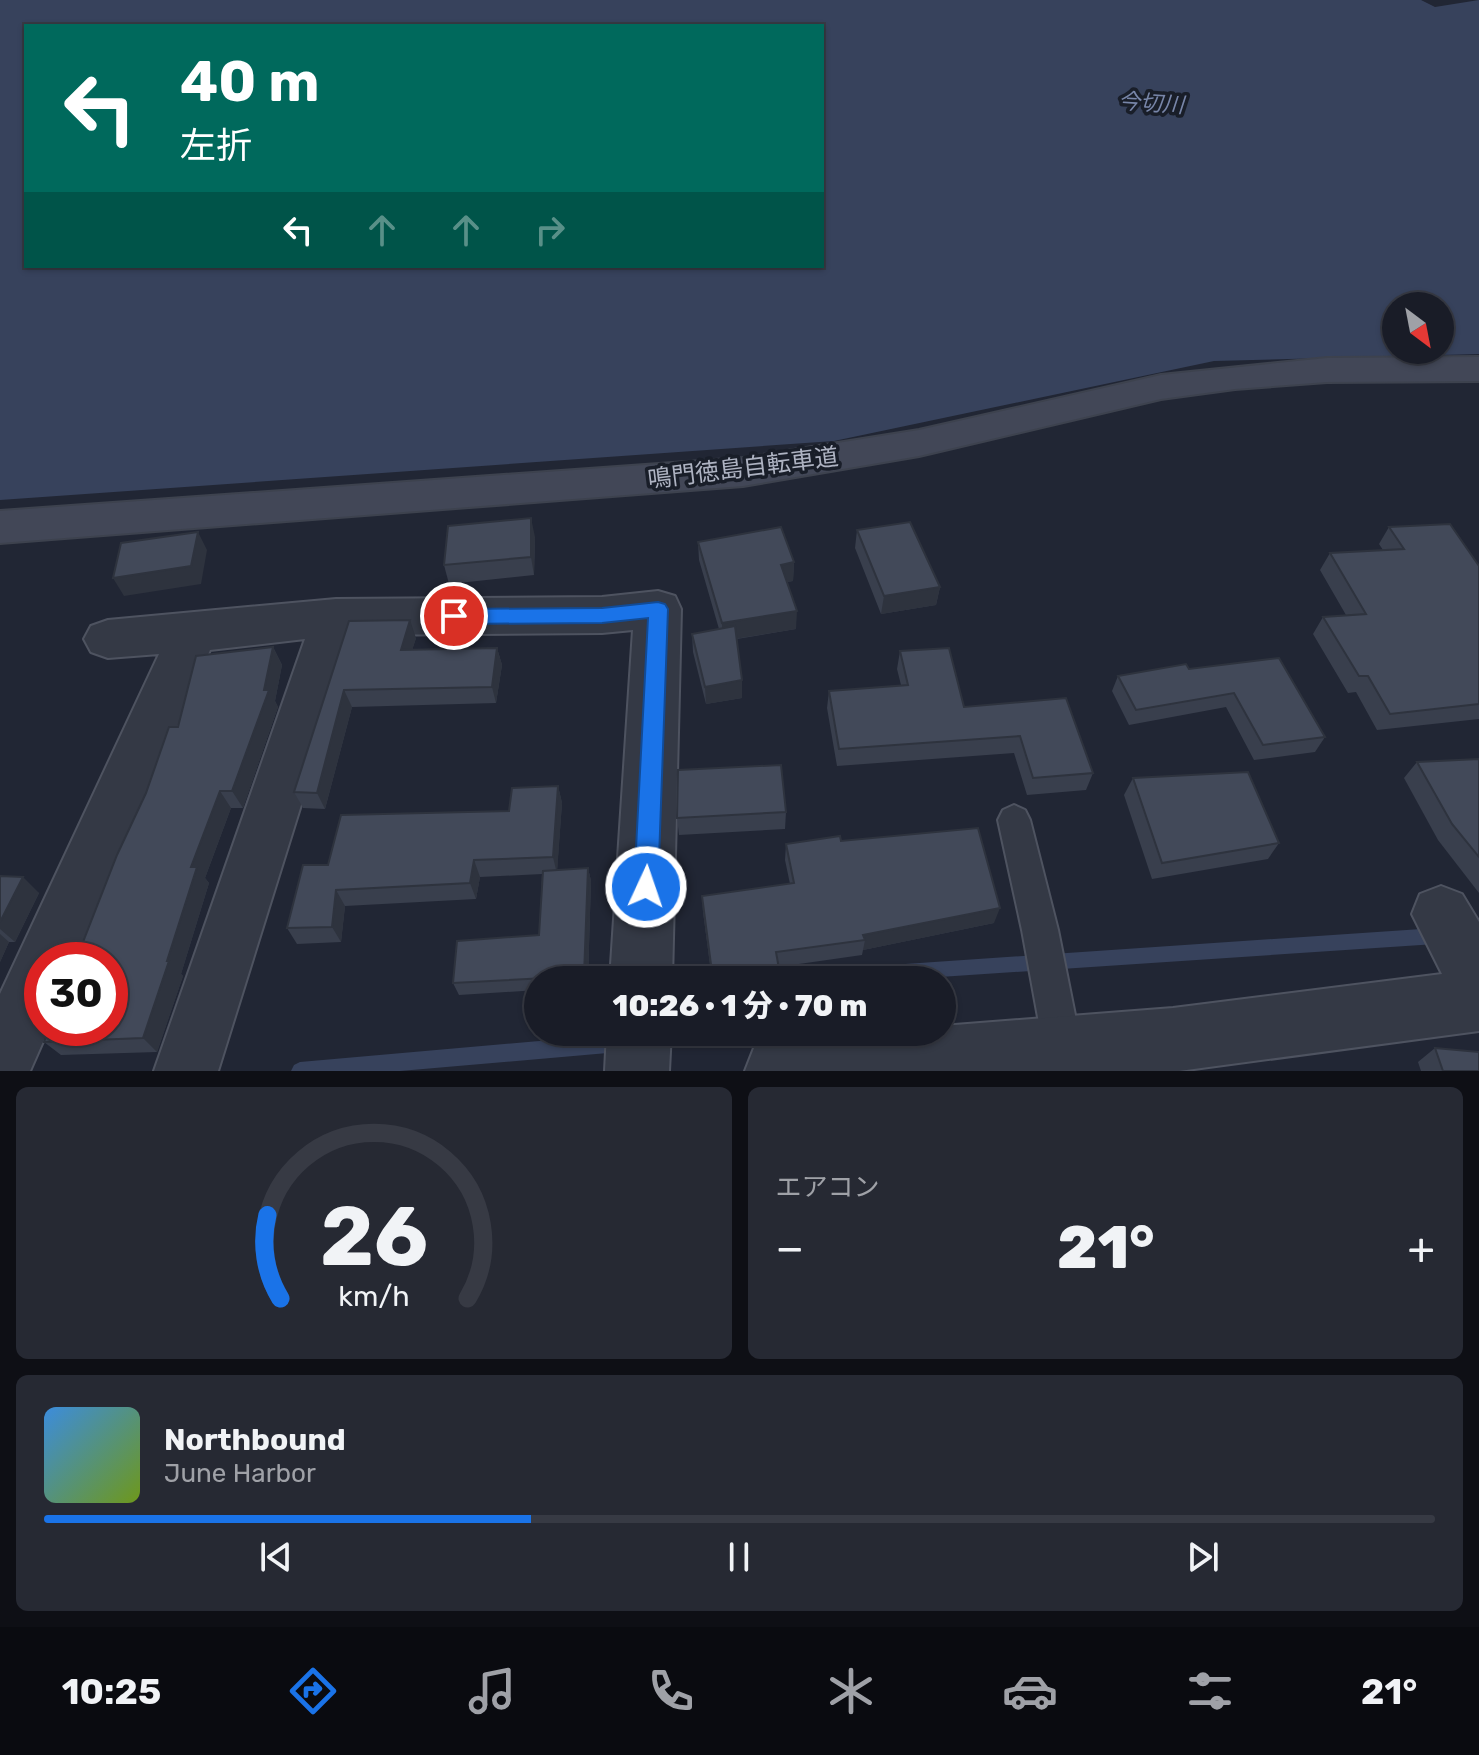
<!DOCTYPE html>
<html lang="ja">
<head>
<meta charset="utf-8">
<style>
	:root { --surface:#191c27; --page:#262933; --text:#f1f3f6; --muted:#9fa1a7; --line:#373a44; --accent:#1a73e8 }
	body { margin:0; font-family:Rubik,"Noto Sans JP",sans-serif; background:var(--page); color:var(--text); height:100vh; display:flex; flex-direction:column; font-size:30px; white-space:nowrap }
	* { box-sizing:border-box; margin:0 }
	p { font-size:26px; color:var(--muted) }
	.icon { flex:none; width:44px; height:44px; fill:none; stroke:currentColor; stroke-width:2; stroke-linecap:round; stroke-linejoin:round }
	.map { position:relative; height:1071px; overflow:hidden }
	.details { display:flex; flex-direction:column; gap:16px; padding:16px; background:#0e0f15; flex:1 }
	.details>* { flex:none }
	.top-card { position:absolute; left:24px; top:24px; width:800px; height:244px; border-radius:0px; box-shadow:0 2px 6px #0004,0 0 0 2px var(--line); background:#00695c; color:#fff; overflow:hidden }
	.needle { width:52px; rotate:148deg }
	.tools { position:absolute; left:1382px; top:292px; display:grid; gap:16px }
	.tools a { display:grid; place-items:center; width:72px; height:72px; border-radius:50%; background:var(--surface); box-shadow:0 2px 6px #0004,0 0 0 2px var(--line); font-size:40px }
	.speed { position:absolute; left:24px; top:942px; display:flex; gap:16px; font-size:40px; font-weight:700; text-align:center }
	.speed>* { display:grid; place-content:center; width:104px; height:104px; border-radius:50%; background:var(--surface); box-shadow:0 2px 6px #0004,0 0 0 2px var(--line); line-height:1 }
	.speed .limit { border:12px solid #d22; background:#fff; color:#111 }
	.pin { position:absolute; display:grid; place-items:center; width:68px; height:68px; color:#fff; margin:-34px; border:4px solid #fff; border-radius:50%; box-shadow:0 2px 8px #0007 }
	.me { position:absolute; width:88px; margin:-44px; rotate:3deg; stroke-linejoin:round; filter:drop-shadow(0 0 6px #0008) }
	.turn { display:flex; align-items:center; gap:28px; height:168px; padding:0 24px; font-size:36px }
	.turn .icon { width:104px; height:104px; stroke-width:2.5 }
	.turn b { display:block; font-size:56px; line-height:68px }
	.lanes { display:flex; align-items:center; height:76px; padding:0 24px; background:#0003; justify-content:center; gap:40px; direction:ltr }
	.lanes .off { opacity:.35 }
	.big { font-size:60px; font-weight:800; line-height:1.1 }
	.details .widget { flex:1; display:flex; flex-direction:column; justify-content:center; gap:12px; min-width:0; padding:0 28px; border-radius:12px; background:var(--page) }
	.details .dial { align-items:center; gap:0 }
	.dial svg { height:208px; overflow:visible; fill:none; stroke:var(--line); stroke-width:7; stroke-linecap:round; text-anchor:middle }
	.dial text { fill:var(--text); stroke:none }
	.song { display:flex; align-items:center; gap:24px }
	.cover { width:96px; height:96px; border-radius:12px; background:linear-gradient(135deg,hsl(210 70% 55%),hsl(80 70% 35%)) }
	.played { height:8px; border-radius:4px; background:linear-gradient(90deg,var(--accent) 35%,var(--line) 35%) }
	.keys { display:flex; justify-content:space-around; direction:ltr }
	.heat { display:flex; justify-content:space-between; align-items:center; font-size:44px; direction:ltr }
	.details .tiles { flex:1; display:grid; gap:16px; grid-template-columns:1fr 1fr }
	.widget:last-child { grid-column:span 2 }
	.trip { position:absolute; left:524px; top:966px; width:432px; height:80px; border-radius:40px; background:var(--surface); box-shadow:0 2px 6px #0004,0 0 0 2px var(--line); font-weight:800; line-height:80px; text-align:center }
	.tab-bar { display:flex; height:128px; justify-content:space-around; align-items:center; background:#0a0b10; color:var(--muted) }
	.tab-bar .icon { width:56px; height:56px }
	.tab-bar .active { color:var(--accent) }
	.tab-bar b { font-size:36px; color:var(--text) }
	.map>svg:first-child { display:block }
</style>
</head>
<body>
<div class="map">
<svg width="1479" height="1071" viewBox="0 0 1479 1071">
	<rect width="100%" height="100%" fill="#212634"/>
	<path fill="#37425c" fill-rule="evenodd" d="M0 0H1421L1435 7 1479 0V354L1214 361 834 441 0 500ZM26 26H822V266H26ZM1396 306H1440V350H1396Z"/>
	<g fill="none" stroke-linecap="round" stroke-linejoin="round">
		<g fill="#37425c" fill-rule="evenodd">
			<path d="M1436 928 1442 930 1444 936 1442 942 1436 944 895 980 899 966 905 964Z"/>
			<path d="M653 1032H756L753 1038 747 1041 657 1048 651 1045 648 1039Z"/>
			<path d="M619 1034 625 1037 628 1043 625 1049 619 1052 400 1071H291L294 1065 300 1062Z"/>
		</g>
		<defs>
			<path id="service" d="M1014 805 1025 810 1030 820 1058 930 1082 1050 1076 1063 1063 1069 1050 1063 1044 1050 1022 930 998 820 1003 810Z"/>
			<g id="minor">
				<path d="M658 591 675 596 681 609 672 980H610L633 630 602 633 354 635 218 1071H154L305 639 210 650 77 960H42V1028H49L30 1071H0V994L159 654 108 658 91 652 84 639 91 626 108 620 336 599 602 597Z"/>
				<path d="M1441 886 1462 894 1479 922V1031L1179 1071H745L754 1048C808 1026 884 1032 942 1032V1026L1173 1008 1442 974 1412 914 1420 894Z"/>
				<path d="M607 1032H671L669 1071H605Z"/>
			</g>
			<path id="secondary" d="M1479 357V381L1327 382 1235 389 1161 399 919 456 743 486 0 543V511L743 458 919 430 1161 375 1327 358Z"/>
		</defs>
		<use href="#service" stroke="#4e5360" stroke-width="4"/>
		<use href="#minor" stroke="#4e5360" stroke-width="4"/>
		<use href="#secondary" stroke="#3d424e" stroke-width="4"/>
		<use href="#service" fill="#343945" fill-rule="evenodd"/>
		<use href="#minor" fill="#343945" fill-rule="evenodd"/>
		<use href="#secondary" fill="#424757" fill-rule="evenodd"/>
	</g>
	<g fill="#393f4d">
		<path d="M1389 527 1479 566V719L1377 730 1356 692 1348 693 1313 634 1323 617 1346 615 1320 570 1330 553 1383 550 1379 544Z"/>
		<path d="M857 530 940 587 936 605 881 614 855 548Z"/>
		<path d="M535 537 534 575 449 584 444 565Z"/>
		<path d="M698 542 794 562 793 581 787 582 796 629 737 639 742 680V698L706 704 693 652 692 634 719 629 699 560Z"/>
		<path d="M349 621 416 638 412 650 497 648 502 665 496 703 352 707 325 809 303 808 294 792Z"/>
		<path d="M273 647 282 665 275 701 278 707 243 808H231L205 878 209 883 181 974 183 976 157 1052 61 1055 44 1042Z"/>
		<path d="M900 651 964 707 1093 773 1086 790 1027 795 1014 753 837 766 827 708 829 691 901 685 897 669Z"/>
		<path d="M1189 669 1325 737 1315 752 1254 760 1226 707 1129 725 1112 691 1118 676Z"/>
		<path d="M1479 759V893L1438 840 1404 778 1417 762Z"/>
		<path d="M1133 778 1279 843 1268 859 1152 879 1124 795Z"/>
		<path d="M558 786 562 803 557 870 588 868 591 881 588 980H538V990L459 995 453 983 539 935 542 874 480 877 476 899 345 906 341 942 297 944 287 928 328 865 509 811Z"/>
		<path d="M786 812 785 829 679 835 677 818Z"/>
		<path d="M841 841 994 923 863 950 862 955 778 967 781 980H712L703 912 702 896 790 884 785 860 786 844Z"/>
		<path d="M0 876 39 893 15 942H9L0 962Z"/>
		<path d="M1435 1048 1479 1071H1421L1418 1062Z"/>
	</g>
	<g fill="#2e333e">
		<path d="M531 518 535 537 534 575 531 557Z"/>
		<path d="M198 532 207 550 201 584 124 596 113 578Z"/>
		<path d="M794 562 793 581 781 583V565Z"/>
		<path d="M940 587 936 605 881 614 884 596Z"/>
		<path d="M797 611 796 629 722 641V623Z"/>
		<path d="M410 620 416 638 407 667 401 650Z"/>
		<path d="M273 647 282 665 275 701 278 707 243 808 232 791Z"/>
		<path d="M497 648 502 665 496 703 492 687Z"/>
		<path d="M742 680V698L706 704 705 687Z"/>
		<path d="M344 690 352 707 325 809 317 793Z"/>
		<path d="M558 786 562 803 557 874 553 857Z"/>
		<path d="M220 791 231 808 205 878 209 883 181 974 183 976 157 1052 143 1038 167 961 191 867Z"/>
		<path d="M474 860 480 877 476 899 470 883Z"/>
		<path d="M588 868 591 881 588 980H585L584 976Z"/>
		<path d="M23 877 39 893 15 942 0 929V922Z"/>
		<path d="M336 890 345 906 341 942 332 927Z"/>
		<path d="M1000 908 994 923 863 950 865 940 863 935Z"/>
		<path d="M0 934 9 942 0 962Z"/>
	</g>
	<g fill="#424959" stroke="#2e333e" stroke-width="2">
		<path d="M531 518V557L444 565 448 526Z"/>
		<path d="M910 522 940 587 884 596 857 530Z"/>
		<path d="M1450 524 1479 566V704L1390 714 1368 676H1359L1323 617 1366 614 1330 553 1404 549 1389 527Z"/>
		<path d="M781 527 794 562 781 565 797 611 722 623 698 542Z"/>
		<path d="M198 532 191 566 113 578 121 543Z"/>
		<path d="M410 620 401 650 497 648 492 687 344 690 317 793 294 792 349 621Z"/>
		<path d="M735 626 742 680 705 687 692 634Z"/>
		<path d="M273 647 264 690H269L232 791H220L191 867H197L167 961H169L143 1038 44 1042 49 1028H110V960H76L117 855 146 793 169 727H178L196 656Z"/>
		<path d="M949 648 964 707 1066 698 1093 773 1033 778 1020 736 839 749 829 691 908 685 900 651Z"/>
		<path d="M1279 658 1325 737 1263 745 1234 693 1136 710 1118 676 1186 664 1189 669Z"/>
		<path d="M1479 759V857L1452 824 1417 762Z"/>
		<path d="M781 765 786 812 677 818 678 770Z"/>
		<path d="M1248 772 1279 843 1162 863 1133 778Z"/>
		<path d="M558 786 553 857 474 860 470 883 336 890 332 927 287 928 303 865H328L341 815 509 811 512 788Z"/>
		<path d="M978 828 1000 908 863 935 865 940 776 952 781 980H713L702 896 794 883 786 844 840 836 841 841Z"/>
		<path d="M588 868 584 976 453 983 457 941 539 935 543 871Z"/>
		<path d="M0 876 23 877 0 922Z"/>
		<path d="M1435 1048 1479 1052V1071H1443Z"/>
	</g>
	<path fill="#1a73e8" stroke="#114b97" stroke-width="2" d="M658 602 665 604 668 609 658 887 654 895 646 899 637 895 634 887 648 618 602 623 454 624 447 622 444 616 447 611 454 609 602 608Z"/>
	<g text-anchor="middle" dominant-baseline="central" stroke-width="7" stroke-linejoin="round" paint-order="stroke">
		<g font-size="22" font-style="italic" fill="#7886a9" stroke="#191e29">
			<text transform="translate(1151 103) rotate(4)">今切川</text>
		</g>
		<g font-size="24" fill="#aeb3c2" stroke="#191e29">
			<text transform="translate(743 468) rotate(-7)">鳴門徳島自転車道</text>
		</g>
	</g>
</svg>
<div class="tools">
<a><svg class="needle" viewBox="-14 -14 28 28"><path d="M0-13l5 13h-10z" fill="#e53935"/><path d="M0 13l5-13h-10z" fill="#9fa1a7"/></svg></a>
</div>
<div class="speed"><div class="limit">30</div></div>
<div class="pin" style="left:454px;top:616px;background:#d93025"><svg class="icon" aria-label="arrive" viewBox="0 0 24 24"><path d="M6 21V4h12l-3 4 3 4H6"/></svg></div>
<svg class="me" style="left:646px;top:887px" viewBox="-20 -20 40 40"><circle r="17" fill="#1a73e8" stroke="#fff" stroke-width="3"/><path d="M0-11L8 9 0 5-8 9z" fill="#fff"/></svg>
<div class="trip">10:26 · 1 分 · 70 m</div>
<div class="top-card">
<div class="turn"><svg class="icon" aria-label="left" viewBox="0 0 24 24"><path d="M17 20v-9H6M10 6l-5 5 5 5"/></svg><div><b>40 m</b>左折</div></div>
<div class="lanes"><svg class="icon" aria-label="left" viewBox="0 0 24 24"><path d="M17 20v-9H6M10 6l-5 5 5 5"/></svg><svg class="icon off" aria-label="ahead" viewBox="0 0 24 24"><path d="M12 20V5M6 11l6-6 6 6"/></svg><svg class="icon off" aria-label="ahead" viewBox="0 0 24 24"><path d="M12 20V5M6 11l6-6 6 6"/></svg><svg class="icon off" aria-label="right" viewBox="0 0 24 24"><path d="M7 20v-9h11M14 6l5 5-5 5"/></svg></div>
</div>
</div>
<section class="details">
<div class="tiles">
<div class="widget dial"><svg viewBox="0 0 100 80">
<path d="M14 69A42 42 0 1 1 86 69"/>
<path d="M14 69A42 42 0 0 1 9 37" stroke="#1a73e8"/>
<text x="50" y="56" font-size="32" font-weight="700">26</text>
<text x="50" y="72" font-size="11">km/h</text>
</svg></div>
<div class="widget"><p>エアコン</p>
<div class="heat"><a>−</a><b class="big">21°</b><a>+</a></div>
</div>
<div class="widget">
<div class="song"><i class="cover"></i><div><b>Northbound</b><p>June Harbor</p></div></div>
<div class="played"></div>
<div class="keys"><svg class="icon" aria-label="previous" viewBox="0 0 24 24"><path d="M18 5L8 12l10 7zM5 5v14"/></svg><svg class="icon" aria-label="pause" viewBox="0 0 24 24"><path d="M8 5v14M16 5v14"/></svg><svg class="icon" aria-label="next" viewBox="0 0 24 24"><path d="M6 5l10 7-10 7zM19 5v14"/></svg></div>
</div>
</div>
</section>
<nav class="tab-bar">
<b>10:25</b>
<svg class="icon active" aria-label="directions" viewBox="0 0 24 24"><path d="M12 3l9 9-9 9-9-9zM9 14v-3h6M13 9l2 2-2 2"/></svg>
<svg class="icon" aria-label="music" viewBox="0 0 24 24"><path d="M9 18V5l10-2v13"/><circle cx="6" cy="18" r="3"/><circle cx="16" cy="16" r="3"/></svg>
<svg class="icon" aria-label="phone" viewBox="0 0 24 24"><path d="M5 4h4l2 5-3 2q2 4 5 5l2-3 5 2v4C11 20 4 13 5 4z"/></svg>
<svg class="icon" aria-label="climate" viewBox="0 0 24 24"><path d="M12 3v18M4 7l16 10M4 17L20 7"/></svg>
<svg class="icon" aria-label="car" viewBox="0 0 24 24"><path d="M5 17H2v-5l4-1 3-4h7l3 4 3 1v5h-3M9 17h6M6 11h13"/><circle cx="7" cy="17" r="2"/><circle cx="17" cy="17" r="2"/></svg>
<svg class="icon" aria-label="filters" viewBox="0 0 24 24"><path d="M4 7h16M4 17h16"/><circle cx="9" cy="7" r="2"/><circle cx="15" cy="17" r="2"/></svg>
<b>21°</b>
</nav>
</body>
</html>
